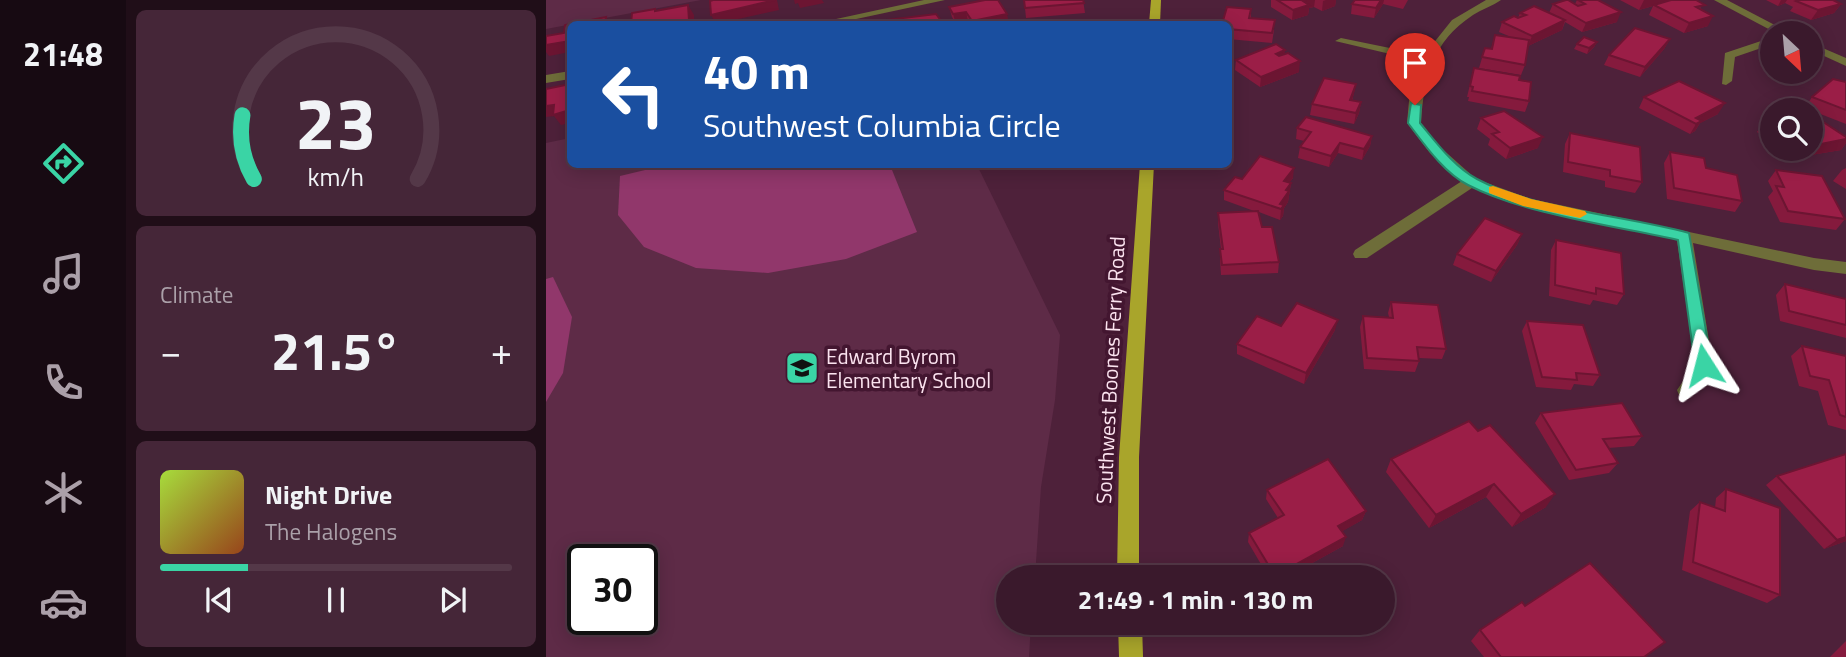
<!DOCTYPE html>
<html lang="en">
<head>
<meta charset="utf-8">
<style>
	:root { --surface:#3a192c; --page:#452638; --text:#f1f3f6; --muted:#aba0a9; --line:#543848; --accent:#3ad4a5 }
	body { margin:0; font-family:"Titillium Web",sans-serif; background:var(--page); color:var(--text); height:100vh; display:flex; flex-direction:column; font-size:26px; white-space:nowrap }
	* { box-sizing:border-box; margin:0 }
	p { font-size:23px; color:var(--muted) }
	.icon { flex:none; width:38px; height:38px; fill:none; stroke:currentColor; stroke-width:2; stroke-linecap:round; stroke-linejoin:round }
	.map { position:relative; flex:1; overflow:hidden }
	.sheet { display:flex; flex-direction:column; gap:10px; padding:10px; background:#200e18; width:420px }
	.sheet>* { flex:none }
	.guide { position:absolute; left:21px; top:21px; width:665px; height:147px; border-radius:10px; box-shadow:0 4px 18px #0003,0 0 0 2px var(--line); background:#1a4fa0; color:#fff; overflow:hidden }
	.needle { width:46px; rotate:154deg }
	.buttons { position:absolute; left:1214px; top:21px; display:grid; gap:14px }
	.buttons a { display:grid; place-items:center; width:63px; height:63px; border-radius:50%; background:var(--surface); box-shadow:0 4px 18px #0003,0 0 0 2px var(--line); font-size:35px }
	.speed { position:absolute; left:21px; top:544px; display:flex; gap:14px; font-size:35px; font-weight:700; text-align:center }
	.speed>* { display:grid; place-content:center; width:91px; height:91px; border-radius:50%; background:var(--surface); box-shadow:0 4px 18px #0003,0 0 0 2px var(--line); line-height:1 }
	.speed .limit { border:4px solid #111; border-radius:10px; background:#fff; color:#111 }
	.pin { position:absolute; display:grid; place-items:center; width:60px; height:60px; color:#fff; margin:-72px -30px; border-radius:50% 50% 50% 0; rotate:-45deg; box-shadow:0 0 7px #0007 }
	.pin .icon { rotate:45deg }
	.me { position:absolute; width:77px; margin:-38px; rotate:351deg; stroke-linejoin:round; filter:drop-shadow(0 0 5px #0008) }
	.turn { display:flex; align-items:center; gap:24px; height:147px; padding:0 21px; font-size:32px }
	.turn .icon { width:91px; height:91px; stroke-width:2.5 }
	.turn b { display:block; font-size:49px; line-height:60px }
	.big { font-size:52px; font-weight:700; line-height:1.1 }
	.sheet .card { flex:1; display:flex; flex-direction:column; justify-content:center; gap:10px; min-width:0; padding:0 24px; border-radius:10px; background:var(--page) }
	.sheet .dial { align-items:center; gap:0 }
	.dial svg { height:182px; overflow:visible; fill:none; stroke:var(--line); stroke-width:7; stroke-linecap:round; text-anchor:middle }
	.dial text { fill:var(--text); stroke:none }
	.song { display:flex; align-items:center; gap:21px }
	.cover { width:84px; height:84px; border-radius:10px; background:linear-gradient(135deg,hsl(80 70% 55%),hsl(20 70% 35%)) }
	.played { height:7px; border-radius:4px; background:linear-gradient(90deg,var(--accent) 25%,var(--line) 25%) }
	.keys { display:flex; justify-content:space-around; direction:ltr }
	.heat { display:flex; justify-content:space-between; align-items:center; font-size:38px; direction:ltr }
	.trip { position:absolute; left:450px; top:565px; width:399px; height:70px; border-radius:35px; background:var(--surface); box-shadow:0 4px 18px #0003,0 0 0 2px var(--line); font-weight:700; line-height:70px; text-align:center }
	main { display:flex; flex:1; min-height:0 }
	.dock { display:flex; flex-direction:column; width:126px; justify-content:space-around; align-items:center; background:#170a12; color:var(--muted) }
	.dock .icon { width:49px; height:49px }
	.dock .on { color:var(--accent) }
	.dock b { font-size:32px; color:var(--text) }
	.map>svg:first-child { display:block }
</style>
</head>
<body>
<main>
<nav class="dock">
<b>21:48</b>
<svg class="icon on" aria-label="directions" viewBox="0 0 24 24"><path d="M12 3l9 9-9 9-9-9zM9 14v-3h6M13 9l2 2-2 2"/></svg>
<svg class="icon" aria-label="music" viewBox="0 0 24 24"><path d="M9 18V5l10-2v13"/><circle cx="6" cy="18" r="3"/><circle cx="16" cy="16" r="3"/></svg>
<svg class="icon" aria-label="phone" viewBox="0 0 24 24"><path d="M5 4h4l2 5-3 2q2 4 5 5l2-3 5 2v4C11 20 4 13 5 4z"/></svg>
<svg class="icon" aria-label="climate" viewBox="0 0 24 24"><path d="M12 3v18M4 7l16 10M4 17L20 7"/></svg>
<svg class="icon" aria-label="car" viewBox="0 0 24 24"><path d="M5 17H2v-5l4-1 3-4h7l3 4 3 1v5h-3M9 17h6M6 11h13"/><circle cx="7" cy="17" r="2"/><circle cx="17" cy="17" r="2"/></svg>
</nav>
<section class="sheet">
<div class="card dial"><svg viewBox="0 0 100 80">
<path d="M14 69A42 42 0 1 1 86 69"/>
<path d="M14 69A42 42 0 0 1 9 41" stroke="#3ad4a5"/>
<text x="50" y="56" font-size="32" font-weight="700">23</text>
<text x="50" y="72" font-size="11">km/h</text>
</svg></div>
<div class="card"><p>Climate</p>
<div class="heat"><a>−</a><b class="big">21.5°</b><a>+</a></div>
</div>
<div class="card">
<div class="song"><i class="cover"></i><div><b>Night Drive</b><p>The Halogens</p></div></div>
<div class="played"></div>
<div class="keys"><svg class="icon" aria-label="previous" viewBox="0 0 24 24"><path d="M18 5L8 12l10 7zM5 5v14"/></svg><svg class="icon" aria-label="pause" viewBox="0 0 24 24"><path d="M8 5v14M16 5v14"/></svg><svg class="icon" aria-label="next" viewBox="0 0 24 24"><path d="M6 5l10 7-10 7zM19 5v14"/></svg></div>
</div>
</section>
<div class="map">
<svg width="1300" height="657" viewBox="0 0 1300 657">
	<rect width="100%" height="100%" fill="#4e213a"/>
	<g fill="#5e2b47" fill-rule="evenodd">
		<path d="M0 0H155L0 29Z"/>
		<path d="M24 138V164L431 165 514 335 509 400 495 487 489 577 462 578V623H485L483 657H0V143ZM37 560H96V620H37Z"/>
	</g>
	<g fill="#91376b">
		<path d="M120 165H344L371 232 300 259 222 273 150 268 98 247 72 215 74 176Z"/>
		<path d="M7 277 26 317 17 373 0 402V279Z"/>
	</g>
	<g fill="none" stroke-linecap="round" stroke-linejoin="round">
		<g fill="#6e6d39" fill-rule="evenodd">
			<path d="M378 0H399L287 24H267Z"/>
			<path d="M940 0H955C947 6 936 9 927 15 886 42 878 77 875 123L894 147 930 179 985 199 1268 258 1300 262V274L1268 270 1147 243 1167 365C1160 378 1150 401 1133 395L1131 390 1149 364 1131 240 982 208 926 188 821 258H809L807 254 809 250 916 181 884 153 861 123 864 90 874 61 789 41 795 38 878 55 906 20Z"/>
			<path d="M1168 0H1181L1244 33H1230Z"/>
			<path d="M1227 37V44L1189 57 1186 81 1180 85 1176 84 1179 53Z"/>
			<path d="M1265 43 1300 58V66L1265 50Z"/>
			<path d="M24 71V79L0 83V75Z"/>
		</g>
		<g fill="#a9a52b" fill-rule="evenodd">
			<path d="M605 0H615L614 24H603Z"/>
			<path d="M594 164H608L593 457V578H571L573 457Z"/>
			<path d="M572 623H596L597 657H573Z"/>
		</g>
	</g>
	<g fill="#851a3d">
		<path d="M537 0 539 13 480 18 479 8Z"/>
		<path d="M725 0H790L789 6 776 11 768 7 763 8 762 15 746 20 725 7Z"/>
		<path d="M809 0H862L857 9 837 4 828 18 805 14 806 4Z"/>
		<path d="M1031 0H1052L1071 22 1036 32 1019 22 1016 30 982 46 979 65 975 75 933 68 939 48 945 49 949 35 965 37 953 32 956 22 972 18 974 13H1003L1007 4H1029Z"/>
		<path d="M1074 0H1150L1156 10 1162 26 1138 33 1103 15 1107 6 1093 10Z"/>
		<path d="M1220 0H1287L1295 4 1288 13 1265 20 1244 11 1247 7 1239 3 1232 6Z"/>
		<path d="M403 7 463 24H424L422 21 410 24 406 17Z"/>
		<path d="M705 9V18L728 30 726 43 682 39V24Z"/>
		<path d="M1124 39 1118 49 1094 77 1058 65 1063 55Z"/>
		<path d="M1051 42 1048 47 1041 54 1028 49 1031 44Z"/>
		<path d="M739 54 753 72 714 87 689 70 690 60Z"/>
		<path d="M928 68 973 80 983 101 979 112 922 101 923 97H921Z"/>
		<path d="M1300 82V124L1259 108 1266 97Z"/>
		<path d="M810 84 806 101 815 102 813 113 808 124 764 115 766 104Z"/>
		<path d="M1098 97 1172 114 1154 123 1149 131 1144 134 1093 108Z"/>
		<path d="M1227 108 1260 110H1227V143L1211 132Z"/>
		<path d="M935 118 992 148 960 159 942 145 944 139 931 129Z"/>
		<path d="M751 128 826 136 824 146 816 160 792 153 783 167 752 158 754 147 758 141 750 139Z"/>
		<path d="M1024 133 1096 182 1089 193 1059 187V181L1017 172 1019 144Z"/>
		<path d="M1300 137V143L1295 150 1247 158 1235 149H1265Z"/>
		<path d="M1124 152 1160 168 1196 201 1189 212 1121 199 1118 163Z"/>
		<path d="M1300 168V189L1287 181 1296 170Z"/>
		<path d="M1230 170 1299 219 1290 230 1234 222 1222 197 1227 191 1222 181Z"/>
		<path d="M747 178 743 183H745L742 202 738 208 737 216 734 220 713 212 716 227 733 262 732 273 675 275 674 259V249H675L672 223V213L708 211 678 200V190L696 179Z"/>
		<path d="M976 234 971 245 945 282 907 265 911 254Z"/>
		<path d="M1010 240 1078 294 1071 305 1047 300 1044 305 1003 296 1005 250Z"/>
		<path d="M1239 284 1300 299V338L1234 321 1230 295Z"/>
		<path d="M845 302 900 349 896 359 873 358V361L869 372 818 369 814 327 817 316 843 317 842 313Z"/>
		<path d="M981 321 1054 375 1047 386 1028 384 1025 390 990 387 976 331Z"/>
		<path d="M735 326 789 330 758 384 691 354V344Z"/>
		<path d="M1256 346 1300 356V430L1282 425 1272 391 1253 386 1245 356Z"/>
		<path d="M995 413 1096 436 1088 446 1062 448 1072 463 1063 473 1023 480 989 423Z"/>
		<path d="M923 421 1000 507 966 527 940 497 883 528 840 472 845 459Z"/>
		<path d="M1231 476 1300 541 1278 549 1220 485Z"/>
		<path d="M1180 489 1234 595 1221 603 1136 570 1144 511 1154 502 1169 508 1170 498Z"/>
		<path d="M721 490 820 511 816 520 796 531 797 546 739 578H723L702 542 703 533 732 518 720 499Z"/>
		<path d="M979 606 1098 657H938L925 641 934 630Z"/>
		<path d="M1300 641V657H1284Z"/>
	</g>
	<g fill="#6c1532">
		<path d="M229 0H231L233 10 170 24 165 15Z"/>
		<path d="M248 0H276L278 3 254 8 252 3 249 4Z"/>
		<path d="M760 0H769L768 7 763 8 762 15 746 20 747 10 757 1Z"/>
		<path d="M780 0H790L789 6 776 11 777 1Z"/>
		<path d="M835 0H838L837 4 828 18 830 8Z"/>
		<path d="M1098 0H1128L1108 5 1107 6 1093 10Z"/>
		<path d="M1235 0H1241L1239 3 1232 6Z"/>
		<path d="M1295 4 1288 13 1265 20 1272 10Z"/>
		<path d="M142 5 148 15V24H114Z"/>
		<path d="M420 12 422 21 410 24 407 14Z"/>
		<path d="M1075 12 1071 22 1036 32 1040 23Z"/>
		<path d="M461 14 463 24H427L426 21Z"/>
		<path d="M1167 16 1162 26 1138 33 1143 23Z"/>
		<path d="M60 17 64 24H59Z"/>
		<path d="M1019 20 1016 30 982 46 986 36Z"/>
		<path d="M1124 39 1118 49 1094 77 1099 67Z"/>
		<path d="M24 41V52L3 56 0 52V45Z"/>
		<path d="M1051 42 1048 47 1041 54 1043 48Z"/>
		<path d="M739 50 738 60 730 54Z"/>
		<path d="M754 61 753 72 714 87 715 77Z"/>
		<path d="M810 84 808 94 802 111 804 100Z"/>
		<path d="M815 102 813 113 808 124 810 113Z"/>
		<path d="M1179 103 1172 114 1154 123 1149 131 1144 134 1150 124V118Z"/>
		<path d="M8 105 24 110V123L15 125 8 116 0 117V106Z"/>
		<path d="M826 136 824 146 816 160 818 149Z"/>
		<path d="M997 137 992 148 960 159 964 148Z"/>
		<path d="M1300 139V143L1295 150 1247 158 1254 149H1265V146Z"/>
		<path d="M794 143 792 153 783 167 785 156Z"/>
		<path d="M748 168 747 178 737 191 738 181Z"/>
		<path d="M745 183 742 202 738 208 737 216 734 220 735 209 734 204 740 190Z"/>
		<path d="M976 234 971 245 945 282 950 271Z"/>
		<path d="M792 320 789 330 758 384 760 373Z"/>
		<path d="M948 484 940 497 883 528 890 515Z"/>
		<path d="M1009 494 1000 507 966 527 975 514Z"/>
		<path d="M820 511 816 520 790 535 792 526Z"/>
		<path d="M800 537 797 546 739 578H728L729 576Z"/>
		<path d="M1300 537V541L1278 549 1291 540Z"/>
	</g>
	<g fill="#9b1e47" stroke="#6c1532" stroke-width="2">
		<path d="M167 0H229L165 15 164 1Z"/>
		<path d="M439 0H452L461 14 426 21 420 12 407 14 403 7Z"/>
		<path d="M478 0H537L538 3 479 8Z"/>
		<path d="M731 0H760L757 1 763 5 747 10Z"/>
		<path d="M809 0H835L830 8 806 4Z"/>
		<path d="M1020 0H1022L1032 6 1039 4 1032 0H1052L1075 12 1040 23 1007 4Z"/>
		<path d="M1125 0H1150L1159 5 1150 7 1167 16 1143 23 1108 5Z"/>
		<path d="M1253 0H1287L1295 4 1272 10 1250 1Z"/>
		<path d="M142 5 143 20 114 24H85L86 13 109 9V11Z"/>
		<path d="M988 6 1019 20 986 36 956 22 968 16 972 18 980 15 974 13Z"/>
		<path d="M681 7 705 9 703 18 729 20 726 33 682 29V24H676Z"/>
		<path d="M390 14 396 22 384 24H334L332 21Z"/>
		<path d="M60 17 59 24H24V41L0 45V36L18 33 19 25Z"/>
		<path d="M1089 28 1124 39 1099 67 1063 55Z"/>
		<path d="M949 35 983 40 979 65 936 57 939 48 946 49Z"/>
		<path d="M1038 37 1051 42 1043 48 1031 44Z"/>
		<path d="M730 44 739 50 730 54 733 56 742 53 754 61 715 77 690 60Z"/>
		<path d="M928 68 974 76 973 80 985 82 983 101 926 91 927 87 924 86Z"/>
		<path d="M778 78 810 84 804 100 815 102 810 113 766 104Z"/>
		<path d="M1287 79 1300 82V110L1266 97Z"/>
		<path d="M1133 81 1179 103 1150 118 1156 121 1150 124 1098 97Z"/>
		<path d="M24 84V110L7 115 8 105 0 106V89Z"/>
		<path d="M1251 104 1260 110H1230L1227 108Z"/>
		<path d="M958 111 997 137 964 148 946 134 953 132 935 118Z"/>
		<path d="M1265 114 1300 137V139L1265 146Z"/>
		<path d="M760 117 826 136 818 149 794 143 785 156 754 147 765 132 751 128Z"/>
		<path d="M1227 120V127L1218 121Z"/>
		<path d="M1024 133 1094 147 1096 182 1064 176V170L1022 162Z"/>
		<path d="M1124 152 1158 158 1160 168 1191 175 1196 201 1128 188Z"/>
		<path d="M714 156 748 168 738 181 745 183 740 190 743 191 734 204 738 205 735 209 678 190 689 177 696 179Z"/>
		<path d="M1230 170 1276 176 1299 219 1242 211 1230 186 1238 187Z"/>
		<path d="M712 211 716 227H726L733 262 676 265 674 249H677L672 213Z"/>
		<path d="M939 218 976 234 950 271 911 254Z"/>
		<path d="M1010 240 1075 253 1078 294 1050 288V294L1009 285Z"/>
		<path d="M1239 284 1300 299V325L1243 311Z"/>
		<path d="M845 302 892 305 900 349 871 347 873 361 821 358 817 316 847 318Z"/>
		<path d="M751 303 792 320 760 373 691 344 711 316 735 326Z"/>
		<path d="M981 321 1037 325 1054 375 1030 373 1031 380 996 377Z"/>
		<path d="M1256 346 1300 356V417L1294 415 1283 380 1264 376Z"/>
		<path d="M1076 403 1096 436 1057 439 1072 463 1030 470 995 413Z"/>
		<path d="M923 421 932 431 944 425 1009 494 975 514 948 484 890 515 845 459Z"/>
		<path d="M1300 454V537L1291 540 1231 476Z"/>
		<path d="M782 459 820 511 792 526 800 537 729 576 703 533 738 515 721 490Z"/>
		<path d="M1180 489 1234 508V595L1147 562 1154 502 1179 511Z"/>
		<path d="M1044 563 1119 642 1098 657H955L934 630 976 602 979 606Z"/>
	</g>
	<path fill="#3ad4a5" stroke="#268a6b" stroke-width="2" d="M865 103 875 105 874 123C890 142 908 167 931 179 989 210 1078 215 1143 233L1166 365 1164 369H1152L1149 365 1132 240C1069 226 978 214 922 185 898 173 878 144 862 123Z"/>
	<path fill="#f59e0b" d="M947 186 985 199 1039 211 1041 214 1034 218 977 206 943 193V187Z"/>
	<defs>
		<symbol id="school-square" viewBox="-11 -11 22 22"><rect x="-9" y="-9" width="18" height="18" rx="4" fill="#3ad4a5" stroke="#431630"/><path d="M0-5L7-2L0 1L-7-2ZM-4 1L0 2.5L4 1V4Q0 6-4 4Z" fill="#111"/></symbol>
	</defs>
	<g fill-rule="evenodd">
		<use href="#school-square" x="237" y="349" width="38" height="38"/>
	</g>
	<g text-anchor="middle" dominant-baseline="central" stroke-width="7" stroke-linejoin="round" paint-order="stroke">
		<g font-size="21" fill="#fbe3ef" stroke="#431630" text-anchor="start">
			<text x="280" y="356">Edward Byrom<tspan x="280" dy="24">Elementary School</tspan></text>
		</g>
		<g font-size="21" fill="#fbe3ef" stroke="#431630">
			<text transform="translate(564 370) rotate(-87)">Southwest Boones Ferry Road</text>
		</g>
	</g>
</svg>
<div class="buttons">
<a><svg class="needle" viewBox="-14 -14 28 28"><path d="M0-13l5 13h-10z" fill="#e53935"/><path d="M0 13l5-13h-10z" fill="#aba0a9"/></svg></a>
<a><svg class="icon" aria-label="search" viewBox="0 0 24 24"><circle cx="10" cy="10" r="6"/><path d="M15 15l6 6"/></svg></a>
</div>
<div class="speed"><div class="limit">30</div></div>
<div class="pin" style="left:869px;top:105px;background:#d93025"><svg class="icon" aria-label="arrive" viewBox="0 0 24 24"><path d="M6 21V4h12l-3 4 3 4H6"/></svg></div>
<svg class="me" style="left:1158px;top:365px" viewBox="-20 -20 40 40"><path d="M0-17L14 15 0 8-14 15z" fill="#3ad4a5" stroke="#fff" stroke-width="4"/></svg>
<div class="trip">21:49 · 1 min · 130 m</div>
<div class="guide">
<div class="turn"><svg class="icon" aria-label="left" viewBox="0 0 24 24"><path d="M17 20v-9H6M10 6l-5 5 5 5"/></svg><div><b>40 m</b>Southwest Columbia Circle</div></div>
</div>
</div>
</main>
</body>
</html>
